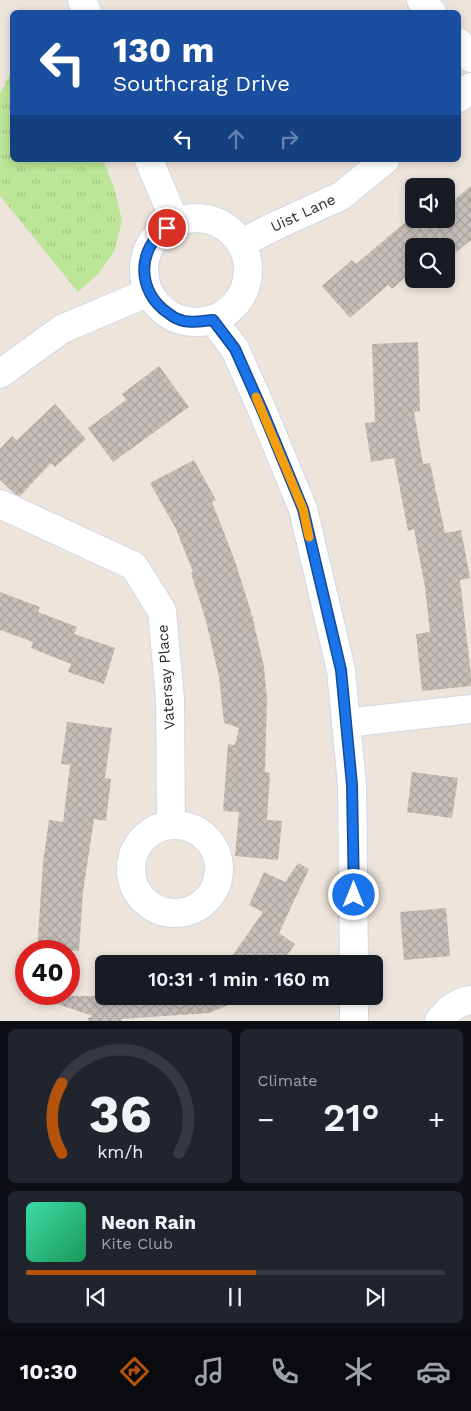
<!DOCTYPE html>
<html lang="en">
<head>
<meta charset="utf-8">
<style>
	:root { --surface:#171b24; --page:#20242c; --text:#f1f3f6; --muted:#9ea1a6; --line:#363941; --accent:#b45309 }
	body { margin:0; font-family:"Work Sans",sans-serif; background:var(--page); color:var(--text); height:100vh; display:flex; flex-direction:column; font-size:19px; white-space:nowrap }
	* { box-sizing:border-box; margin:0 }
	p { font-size:16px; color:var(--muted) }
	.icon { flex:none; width:28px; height:28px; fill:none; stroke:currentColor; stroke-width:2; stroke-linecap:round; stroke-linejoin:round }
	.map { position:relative; height:1021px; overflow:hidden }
	.drawer { display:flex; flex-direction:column; gap:8px; padding:8px; background:#0d0f14; flex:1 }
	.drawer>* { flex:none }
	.guide { position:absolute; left:10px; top:10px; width:451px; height:152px; border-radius:8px; box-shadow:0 2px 8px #0003; background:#1a4fa0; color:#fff; overflow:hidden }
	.buttons { position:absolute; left:405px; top:178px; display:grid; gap:10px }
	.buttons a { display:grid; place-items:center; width:50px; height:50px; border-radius:8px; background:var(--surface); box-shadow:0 2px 8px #0003; font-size:25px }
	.speed { position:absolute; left:15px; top:940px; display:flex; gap:10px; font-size:25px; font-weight:700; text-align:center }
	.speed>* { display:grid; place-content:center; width:65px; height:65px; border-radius:50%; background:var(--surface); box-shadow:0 2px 8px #0003; line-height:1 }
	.speed .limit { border:8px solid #d22; background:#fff; color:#111 }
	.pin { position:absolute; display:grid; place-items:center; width:42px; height:42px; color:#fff; margin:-21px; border:2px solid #fff; border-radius:50%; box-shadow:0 1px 5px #0007 }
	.me { position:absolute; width:55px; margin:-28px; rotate:0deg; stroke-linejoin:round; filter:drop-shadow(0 0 4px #0008) }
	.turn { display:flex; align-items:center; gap:18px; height:105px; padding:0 20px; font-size:22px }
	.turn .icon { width:65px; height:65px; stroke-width:2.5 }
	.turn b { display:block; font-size:35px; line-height:42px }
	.lanes { display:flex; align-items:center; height:48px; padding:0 20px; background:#0003; justify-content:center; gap:25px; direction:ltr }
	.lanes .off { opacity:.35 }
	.big { font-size:38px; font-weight:600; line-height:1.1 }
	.drawer .tile { flex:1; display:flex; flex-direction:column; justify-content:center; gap:8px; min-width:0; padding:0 18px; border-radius:8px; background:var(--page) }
	.drawer .dial { align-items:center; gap:0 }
	.dial svg { height:130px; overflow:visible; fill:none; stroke:var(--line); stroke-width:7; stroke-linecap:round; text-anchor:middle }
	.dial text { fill:var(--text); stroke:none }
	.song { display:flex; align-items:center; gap:15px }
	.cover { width:60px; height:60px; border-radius:8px; background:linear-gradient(135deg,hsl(160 70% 55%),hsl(150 70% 35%)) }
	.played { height:5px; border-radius:2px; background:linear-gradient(90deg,var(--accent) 55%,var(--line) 55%) }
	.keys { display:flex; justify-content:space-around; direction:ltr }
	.heat { display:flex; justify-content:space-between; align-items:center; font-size:28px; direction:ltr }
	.drawer .tiles { flex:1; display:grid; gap:8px; grid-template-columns:1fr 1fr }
	.tile:last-child { grid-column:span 2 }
	.trip { position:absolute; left:95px; top:955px; width:288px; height:50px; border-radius:8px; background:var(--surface); box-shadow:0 2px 8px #0003; font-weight:600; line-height:50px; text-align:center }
	.tab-bar { display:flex; height:80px; justify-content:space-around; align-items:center; background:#090b0e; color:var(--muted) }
	.tab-bar .icon { width:35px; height:35px }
	.tab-bar .active { color:var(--accent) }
	.tab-bar b { font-size:22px; color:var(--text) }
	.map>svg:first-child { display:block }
</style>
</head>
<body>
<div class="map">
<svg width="471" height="1021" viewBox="0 0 471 1021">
	<defs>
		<pattern id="park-tufts" width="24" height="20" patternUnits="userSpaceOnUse" patternTransform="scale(1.25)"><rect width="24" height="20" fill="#bce598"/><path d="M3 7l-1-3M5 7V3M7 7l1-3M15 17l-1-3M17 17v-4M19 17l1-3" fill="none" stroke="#a2c583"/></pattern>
		<pattern id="building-cross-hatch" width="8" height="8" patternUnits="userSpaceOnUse" patternTransform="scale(1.25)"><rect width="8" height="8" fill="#c5beb9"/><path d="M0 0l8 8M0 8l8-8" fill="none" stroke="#a9a39f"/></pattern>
	</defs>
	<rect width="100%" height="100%" fill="#ede4dc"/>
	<path fill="url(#park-tufts)" d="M12 71V160H103L114 187 122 221 114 252 98 274 78 292 0 196V93Z"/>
	<g fill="url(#building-cross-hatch)">
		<path d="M471 186V240L454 254 448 246H414V270L392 289 388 285 350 318 322 286 352 260 356 264 414 215V219L422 229 433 219H446V207Z"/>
		<path d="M418 342 420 411 414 412 423 464 430 463 445 533 461 530 470 578 460 580 471 675V686L422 691 416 634 430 632 425 587 414 529 408 531 394 458 371 462 365 423 375 422 372 344Z"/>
		<path d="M159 366 189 407 113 462 88 428 126 400 122 394Z"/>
		<path d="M55 404 86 439 55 467 51 463 20 496 15 494 0 480V449L12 436 17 440Z"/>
		<path d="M194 460 216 500 212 502 235 561 252 615 264 667 267 699 265 772 270 773 267 820 282 821 278 860 235 856 239 812 223 811 228 744 235 745 239 728 224 723 219 677 206 621 191 573 193 572 176 529 150 483Z"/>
		<path d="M0 592 40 607 38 612 77 627 74 634 115 648 104 684 68 672 71 664 31 648 33 642 0 630Z"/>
		<path d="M67 722 112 728 105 778 111 779 106 821 94 819 83 892 79 951H37L43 862 49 820 63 822 70 765 61 764Z"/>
		<path d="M412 772 458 778 452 818 407 812Z"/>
		<path d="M298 863 309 869 279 933 295 944 281 964H212L229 956 230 959 263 912 249 905 264 872 285 882Z"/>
		<path d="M446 908 450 956 404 960 400 912Z"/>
		<path d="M48 996H247V997L209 1013 121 1019V1021H89L88 1018 93 1016 48 1001Z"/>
	</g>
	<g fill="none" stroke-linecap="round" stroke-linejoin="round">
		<defs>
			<g id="minor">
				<path d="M82 0 87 12"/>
				<path d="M421 0 432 12"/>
				<path d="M459 43 471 58"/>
				<path d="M459 98 471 87"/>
				<path d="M149 160 175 222"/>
				<circle cx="196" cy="270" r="52"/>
				<path d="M242 243 275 226 341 196 385 160"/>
				<path d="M213 320 235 349 263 412 303 509 341 670 352 785 354 964"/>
				<path d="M0 374 62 329 149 292"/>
				<path d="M0 504 134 566 162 611 170 699 171 825"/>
				<path d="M346 723 471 709"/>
				<circle cx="175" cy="869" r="44"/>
				<path d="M354 996V1021"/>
				<path d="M439 1021C448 1010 456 1002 471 1000"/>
			</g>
		</defs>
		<use href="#minor" stroke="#d2d7e4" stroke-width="30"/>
		<use href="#minor" stroke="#fff" stroke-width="28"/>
	</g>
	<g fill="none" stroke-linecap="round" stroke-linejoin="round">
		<defs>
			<path id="route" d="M167 228C136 249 137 292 168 313 171 315 174 318 178 319 189 324 201 321 213 320L235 349 263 412 303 509 341 670 352 785 354 895"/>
		</defs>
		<use href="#route" stroke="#114b97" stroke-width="12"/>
		<use href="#route" stroke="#1a73e8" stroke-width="9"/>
		<path stroke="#f59e0b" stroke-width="9" d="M256 397 303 509 309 537"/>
	</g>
	<g text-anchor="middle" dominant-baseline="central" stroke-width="5" stroke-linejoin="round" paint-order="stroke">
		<g font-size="15" fill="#2b2b2b" stroke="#fff">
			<text transform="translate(303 213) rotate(-25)">Uist Lane</text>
			<text transform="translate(166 677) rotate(-94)">Vatersay Place</text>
		</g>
	</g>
</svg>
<div class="buttons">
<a><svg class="icon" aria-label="sound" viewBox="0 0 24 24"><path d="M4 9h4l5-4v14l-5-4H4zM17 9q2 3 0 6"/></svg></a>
<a><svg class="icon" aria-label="search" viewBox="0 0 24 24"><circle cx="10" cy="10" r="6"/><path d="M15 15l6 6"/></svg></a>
</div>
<div class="speed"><div class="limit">40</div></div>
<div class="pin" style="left:167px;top:228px;background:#d93025"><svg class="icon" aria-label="arrive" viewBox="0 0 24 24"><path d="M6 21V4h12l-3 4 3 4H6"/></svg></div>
<svg class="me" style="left:354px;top:895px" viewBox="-20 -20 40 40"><circle r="17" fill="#1a73e8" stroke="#fff" stroke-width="3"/><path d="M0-11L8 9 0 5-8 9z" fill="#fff"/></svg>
<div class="trip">10:31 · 1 min · 160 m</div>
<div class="guide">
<div class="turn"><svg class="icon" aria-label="left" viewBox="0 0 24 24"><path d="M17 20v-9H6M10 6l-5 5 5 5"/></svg><div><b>130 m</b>Southcraig Drive</div></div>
<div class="lanes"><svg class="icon" aria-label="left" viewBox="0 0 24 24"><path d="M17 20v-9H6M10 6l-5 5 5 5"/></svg><svg class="icon off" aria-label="ahead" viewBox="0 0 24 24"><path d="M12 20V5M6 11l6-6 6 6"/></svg><svg class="icon off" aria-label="right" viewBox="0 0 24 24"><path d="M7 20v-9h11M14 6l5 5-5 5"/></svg></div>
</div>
</div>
<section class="drawer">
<div class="tiles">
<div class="tile dial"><svg viewBox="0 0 100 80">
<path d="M14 69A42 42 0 1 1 86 69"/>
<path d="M14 69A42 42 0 0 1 14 26" stroke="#b45309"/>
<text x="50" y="56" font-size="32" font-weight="700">36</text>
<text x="50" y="72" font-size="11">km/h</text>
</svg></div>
<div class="tile"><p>Climate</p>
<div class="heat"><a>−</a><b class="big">21°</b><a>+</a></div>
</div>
<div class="tile">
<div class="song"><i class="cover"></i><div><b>Neon Rain</b><p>Kite Club</p></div></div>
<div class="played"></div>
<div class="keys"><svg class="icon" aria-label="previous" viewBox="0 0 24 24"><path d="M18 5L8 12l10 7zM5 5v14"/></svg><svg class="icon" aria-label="pause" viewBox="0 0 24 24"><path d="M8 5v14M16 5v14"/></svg><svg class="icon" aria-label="next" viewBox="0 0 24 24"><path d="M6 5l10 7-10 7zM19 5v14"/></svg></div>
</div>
</div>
</section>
<nav class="tab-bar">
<b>10:30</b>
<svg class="icon active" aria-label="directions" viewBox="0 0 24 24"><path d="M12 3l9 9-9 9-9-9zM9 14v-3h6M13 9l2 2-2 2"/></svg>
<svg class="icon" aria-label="music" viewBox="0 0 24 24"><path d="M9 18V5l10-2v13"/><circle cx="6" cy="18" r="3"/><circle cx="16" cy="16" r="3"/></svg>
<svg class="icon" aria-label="phone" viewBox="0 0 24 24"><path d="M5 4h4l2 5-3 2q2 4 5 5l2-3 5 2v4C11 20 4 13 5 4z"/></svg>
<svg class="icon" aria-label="climate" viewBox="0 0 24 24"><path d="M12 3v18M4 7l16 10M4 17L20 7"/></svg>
<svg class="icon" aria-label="car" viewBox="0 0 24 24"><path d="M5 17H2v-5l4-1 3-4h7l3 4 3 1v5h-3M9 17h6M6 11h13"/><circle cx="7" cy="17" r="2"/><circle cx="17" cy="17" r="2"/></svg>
</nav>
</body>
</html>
